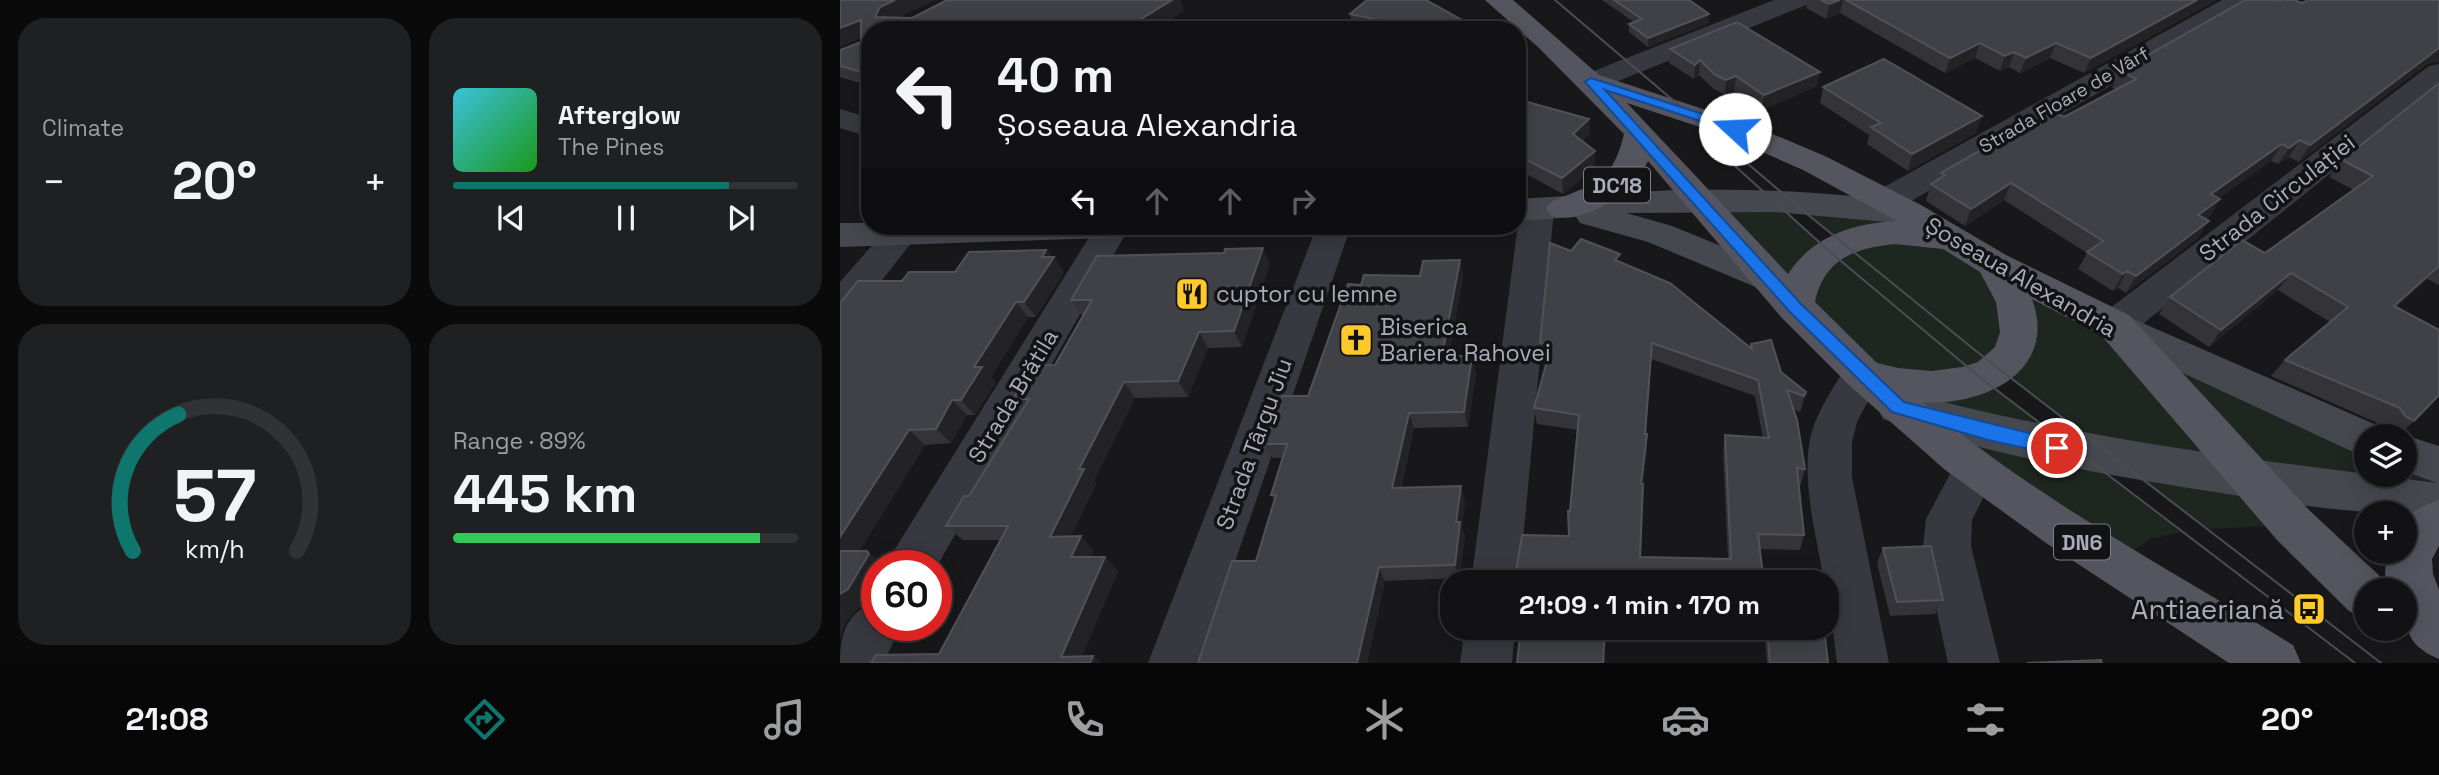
<!DOCTYPE html>
<html lang="en">
<head>
<meta charset="utf-8">
<style>
	:root { --surface:#121214; --page:#1f2022; --text:#f1f3f6; --muted:#9c9ea0; --line:#313234; --accent:#0f766e }
	body { margin:0; font-family:"Space Grotesk",sans-serif; background:var(--page); color:var(--text); height:100vh; display:flex; flex-direction:column; font-size:26px; white-space:nowrap }
	* { box-sizing:border-box; margin:0 }
	p { font-size:23px; color:var(--muted) }
	.icon { flex:none; width:38px; height:38px; fill:none; stroke:currentColor; stroke-width:2; stroke-linecap:round; stroke-linejoin:round }
	.map { position:relative; flex:1; overflow:hidden }
	.drawer { display:flex; flex-direction:column; gap:18px; padding:18px; background:#0a0a0b; width:840px }
	.drawer>* { flex:none }
	.guide { position:absolute; left:21px; top:21px; width:665px; height:214px; border-radius:28px; box-shadow:0 4px 18px #0003,0 0 0 2px var(--line); background:#121214; color:var(--text); overflow:hidden }
	.controls { position:absolute; left:1514px; top:424px; display:grid; gap:14px }
	.controls a { display:grid; place-items:center; width:63px; height:63px; border-radius:50%; background:var(--surface); box-shadow:0 4px 18px #0003,0 0 0 2px var(--line); font-size:35px }
	.speed { position:absolute; left:21px; top:550px; display:flex; gap:14px; font-size:35px; font-weight:700; text-align:center }
	.speed>* { display:grid; place-content:center; width:91px; height:91px; border-radius:50%; background:var(--surface); box-shadow:0 4px 18px #0003,0 0 0 2px var(--line); line-height:1 }
	.speed .limit { border:10px solid #d22; background:#fff; color:#111 }
	.pin { position:absolute; display:grid; place-items:center; width:60px; height:60px; color:#fff; margin:-30px; border:4px solid #fff; border-radius:50%; box-shadow:0 2px 7px #0007 }
	.me { position:absolute; width:77px; margin:-38px; rotate:290deg; stroke-linejoin:round; filter:drop-shadow(0 0 5px #0008) }
	.turn { display:flex; align-items:center; gap:24px; height:147px; padding:0 21px; font-size:32px }
	.turn .icon { width:91px; height:91px; stroke-width:2.5 }
	.turn b { display:block; font-size:49px; line-height:60px }
	.lanes { display:flex; align-items:center; height:66px; padding:0 21px; background:#0003; justify-content:center; gap:35px; direction:ltr }
	.lanes .off { opacity:.35 }
	.big { font-size:52px; font-weight:800; line-height:1.1 }
	.drawer .tile { flex:1; display:flex; flex-direction:column; justify-content:center; gap:10px; min-width:0; padding:0 24px; border-radius:28px; background:var(--page) }
	.drawer .dial { align-items:center; gap:0 }
	.dial svg { height:182px; overflow:visible; fill:none; stroke:var(--line); stroke-width:7; stroke-linecap:round; text-anchor:middle }
	.dial text { fill:var(--text); stroke:none }
	.song { display:flex; align-items:center; gap:21px }
	.cover { width:84px; height:84px; border-radius:10px; background:linear-gradient(135deg,hsl(190 70% 55%),hsl(120 70% 35%)) }
	.played { height:7px; border-radius:4px; background:linear-gradient(90deg,var(--accent) 80%,var(--line) 80%) }
	.keys { display:flex; justify-content:space-around; direction:ltr }
	.heat { display:flex; justify-content:space-between; align-items:center; font-size:38px; direction:ltr }
	.charge { height:10px; border-radius:5px; background:linear-gradient(90deg,#34c759 89%,var(--line) 0) }
	.drawer .tiles { flex:1; display:grid; gap:18px; grid-template-columns:repeat(2,1fr) }
	.trip { position:absolute; left:600px; top:570px; width:399px; height:70px; border-radius:28px; background:var(--surface); box-shadow:0 4px 18px #0003,0 0 0 2px var(--line); font-weight:800; line-height:70px; text-align:center }
	.menu { display:flex; height:112px; justify-content:space-around; align-items:center; background:#070708; color:var(--muted) }
	.menu .icon { width:49px; height:49px }
	.menu .active { color:var(--accent) }
	.menu b { font-size:32px; color:var(--text) }
	main { display:flex; flex:1; min-height:0 }
	.map>svg:first-child { display:block }
</style>
</head>
<body>
<main>
<section class="drawer">
<div class="tiles">
<div class="tile"><p>Climate</p>
<div class="heat"><a>−</a><b class="big">20°</b><a>+</a></div>
</div>
<div class="tile">
<div class="song"><i class="cover"></i><div><b>Afterglow</b><p>The Pines</p></div></div>
<div class="played"></div>
<div class="keys"><svg class="icon" aria-label="previous" viewBox="0 0 24 24"><path d="M18 5L8 12l10 7zM5 5v14"/></svg><svg class="icon" aria-label="pause" viewBox="0 0 24 24"><path d="M8 5v14M16 5v14"/></svg><svg class="icon" aria-label="next" viewBox="0 0 24 24"><path d="M6 5l10 7-10 7zM19 5v14"/></svg></div>
</div>
<div class="tile dial"><svg viewBox="0 0 100 80">
<path d="M14 69A42 42 0 1 1 86 69"/>
<path d="M14 69A42 42 0 0 1 34 9" stroke="#0f766e"/>
<text x="50" y="56" font-size="32" font-weight="700">57</text>
<text x="50" y="72" font-size="11">km/h</text>
</svg></div>
<div class="tile"><p>Range · 89%</p><b class="big">445 km</b><div class="charge"></div></div>
</div>
</section>
<div class="map">
<svg width="1599" height="663" viewBox="0 0 1599 663">
	<rect width="100%" height="100%" fill="#18181a"/>
	<path fill="#1d261f" d="M880 200 934 201 989 251 1002 243 952 202 1028 207 1526 439V474H1564L1565 453 1599 465V503L1411 478 1453 525 1367 529 1158 370 1142 380 1341 532 1311 539 1274 563 955 308Z"/>
	<g fill="none" stroke-linecap="round" stroke-linejoin="round">
		<g fill="#383940" fill-rule="evenodd">
			<path d="M934 0H970L966 5 761 88 751 91 741 88 737 82 741 76Z"/>
			<path d="M1382 0H1414L1410 5 1059 208 1047 211 1035 208 1030 200 1035 192Z"/>
			<path d="M1599 64V86L1289 335 1275 339 1261 335 1256 325 1261 315 1589 66Z"/>
			<path d="M697 198 709 201 714 209 679 583H631L680 209 685 201Z"/>
			<path d="M49 226H75L79 233 13 317 0 321V282Z"/>
			<path d="M256 226H290L96 568V565H48L55 549Z"/>
			<path d="M477 226H511L360 663H308Z"/>
			<path d="M1022 358 1036 363 1042 374 1017 422 1012 442V477L1049 663H997L987 583H984C977 535 956 466 976 420 984 401 997 382 1008 363Z"/>
			<path d="M1135 451 1151 457 1157 470 1132 520 1131 546 1160 663H1108L1083 546 1086 519 1119 457Z"/>
			<path d="M37 600V625H62L43 663H0C0 633 7 612 37 600Z"/>
			<path d="M625 628H675L672 663H620Z"/>
		</g>
		<path fill="#383940" fill-rule="evenodd" d="M0 109 30 118V137L0 128Z"/>
		<g fill="#464850" fill-rule="evenodd">
			<path d="M834 190C894 189 953 190 1012 196 1035 198 1059 199 1081 205L1086 213 1081 221 1069 224 935 212 786 213 832 226 943 271 948 280 943 289 930 293 808 242 740 223 736 217 677 221V199Z"/>
			<path d="M0 223H30V226H305L300 234 288 237 0 247Z"/>
			<path d="M1275 311 1541 427 1546 436H1526V457L1511 451 1261 335 1256 325 1261 315Z"/>
			<path d="M1058 390C1235 439 1416 460 1597 483L1564 471V436H1561L1564 435 1599 446V523L1564 518V513C1501 513 1438 502 1375 492 1263 475 1151 455 1043 419L1037 407 1043 395Z"/>
		</g>
		<g fill="#54555f" fill-rule="evenodd">
			<path d="M645 0H673L759 75 906 123 985 156 1081 205 1166 255 1289 315 1469 510 1543 579 1548 590H1526V618L1509 611 1437 540 1261 335 1192 299C1219 371 1143 407 1082 402 1194 498 1328 568 1453 645L1461 663H1389L1206 543 1104 469 1010 386 942 318 808 161C794 193 746 225 711 216L706 208C712 199 720 198 730 194 765 181 775 170 784 134L699 48ZM787 103 884 135 963 170 1057 221C1013 223 973 236 948 274ZM1055 244 1103 249 1140 272 1156 302 1160 332 1155 347 1138 362 1122 367 1092 371 1058 368 1037 363 975 302C984 259 1015 248 1055 244Z"/>
			<path d="M1599 500V546L1592 559 1593 574 1599 590V659C1564 645 1564 624 1564 590H1549L1545 574 1547 551H1564L1566 517 1583 506Z"/>
		</g>
		<g stroke="#4b4d55" stroke-width="2">
			<path d="M715 0 967 214 1136 351 1541 663"/>
			<path d="M864 138 989 251 1142 379 1515 663"/>
		</g>
	</g>
	<g fill="#343438" fill-rule="evenodd">
		<path d="M0 0H95L59 17 72 18 107 0H340L344 11 30 30 29 86 0 77V50L21 42V39Z"/>
		<path d="M762 0H849L869 14V23L808 47 789 32V24L794 22Z"/>
		<path d="M967 0H1377L1244 73 1210 58 1180 73 1169 67 1160 71 1135 58 1105 73 1000 13 986 19 966 8Z"/>
		<path d="M510 14 640 30H547L512 22Z"/>
		<path d="M830 49 977 86 922 110 894 91 885 95 874 89 859 75 854 79 829 63Z"/>
		<path d="M1587 64 1459 162 1449 157 1438 164 1431 161 1379 198 1380 199 1370 216 1365 219 1358 238 1286 293 1278 288 1273 291 1238 269 1247 253 1164 200 1125 226 1086 201 1091 184 1099 179 1101 173 1224 117 1276 90 1272 88 1280 71Z"/>
		<path d="M1599 83V285L1587 279 1556 307 1574 421 1558 436H1554L1547 433 1542 425 1431 376 1445 360 1490 322 1438 290 1369 347 1319 314 1330 297 1425 253 1514 190 1489 177 1502 160Z"/>
		<path d="M983 87 1136 133 1068 171 1027 144 1029 135 980 103Z"/>
		<path d="M677 99 749 119 750 134 742 141 755 151V166L723 194 677 169Z"/>
		<path d="M206 250 224 272 196 317H188L151 377 156 382 135 415H127L111 443 85 445 20 550 46 565H37L27 602 17 609 5 623 0 637V303L62 281 115 272Z"/>
		<path d="M731 251 780 262 911 348V344L941 372 966 392 962 408 960 412 953 409 965 469 961 484H959L964 535 960 550 920 549 924 583H674L729 536 730 511 738 430 697 424 694 408 707 359H703L700 343ZM811 359 915 396 923 438 885 435 883 451 888 559 801 557 803 499V484L807 450V434H806Z"/>
		<path d="M620 260 623 276 609 356 636 371 628 427 574 428 561 488 625 501 622 527 625 536 619 578 545 581 527 663H358L416 561 435 501 431 495 442 458H433L425 444 468 396 521 285 580 276Z"/>
		<path d="M430 264 402 347 368 348 348 397 295 398 254 480 256 484 231 536 254 550 251 557H265L278 571 242 656H253L261 663H31L99 654 160 540H123L106 526 129 496 182 409 173 399 215 365 243 316H242L231 300Z"/>
		<path d="M1043 548 1103 600 1095 614 1050 616 1037 563Z"/>
		<path d="M924 628H984L988 663H927Z"/>
	</g>
	<g fill="#232326">
		<path d="M55 0H95L50 22 35 17 40 7Z"/>
		<path d="M332 0H340L344 11 314 30H283Z"/>
		<path d="M1000 0H1003L1000 13 986 19 989 4Z"/>
		<path d="M1357 0H1377L1244 73 1251 58Z"/>
		<path d="M869 14V23L808 47V38Z"/>
		<path d="M21 20 30 35 0 47V28Z"/>
		<path d="M1140 43 1135 58 1105 73 1110 58Z"/>
		<path d="M1216 43 1210 58 1180 73 1186 58Z"/>
		<path d="M1599 48V62L1587 64 1459 162 1470 145Z"/>
		<path d="M1174 52 1169 67 1160 71 1165 56Z"/>
		<path d="M860 60 859 75 854 79 855 65Z"/>
		<path d="M30 66V86H29L18 71Z"/>
		<path d="M980 72 977 86 922 110 924 95Z"/>
		<path d="M896 76 894 91 885 95 886 80Z"/>
		<path d="M1142 116 1136 133 1068 171 1072 154Z"/>
		<path d="M749 119 750 134 734 149 733 134Z"/>
		<path d="M1460 140 1449 157 1438 164 1449 148Z"/>
		<path d="M1442 144 1431 161 1361 211 1371 194Z"/>
		<path d="M755 151V166L723 194 722 178Z"/>
		<path d="M1171 183 1164 200 1125 226 1131 209Z"/>
		<path d="M1380 199 1370 216 1347 232 1358 215Z"/>
		<path d="M1369 221 1358 238 1286 293 1296 276Z"/>
		<path d="M423 248 430 264 402 347 394 331Z"/>
		<path d="M206 250 212 259 214 257 224 272 196 317 184 302 202 257Z"/>
		<path d="M620 260 623 276 606 371 602 356Z"/>
		<path d="M1599 266 1587 279 1538 323 1554 306Z"/>
		<path d="M1287 271 1278 288 1273 291 1283 274Z"/>
		<path d="M1451 273 1438 290 1369 347 1381 330Z"/>
		<path d="M176 302 188 317 151 377 156 382 135 415 121 400 134 367Z"/>
		<path d="M359 332 368 348 348 397 338 381Z"/>
		<path d="M812 343 811 359 805 450V434Z"/>
		<path d="M632 356 636 371 628 427 624 412Z"/>
		<path d="M284 382 295 398 254 480 256 484 224 551 210 537 239 469Z"/>
		<path d="M966 392 962 408 960 412 964 396Z"/>
		<path d="M112 400 127 415 111 443 96 429Z"/>
		<path d="M569 413 574 428 557 502 552 488Z"/>
		<path d="M69 430 85 445 20 550 23 552 0 554V537Z"/>
		<path d="M807 434V450L801 499V483Z"/>
		<path d="M621 486 625 501 622 527 625 536 619 578 615 565 616 522Z"/>
		<path d="M241 536 254 550 245 571 231 557Z"/>
		<path d="M27 551 46 565H37V586L27 602 17 609 5 623 0 637V594Z"/>
		<path d="M265 557 278 571 239 663 221 657Z"/>
		<path d="M539 567 545 581 527 663H517Z"/>
		<path d="M765 628H766L765 663H763Z"/>
		<path d="M253 656 261 663H250Z"/>
	</g>
	<g fill="#404146" stroke="#515258" stroke-width="2" fill-rule="evenodd">
		<path d="M0 0H55L40 7 35 17 72 18 107 0H332L283 30H30V66L18 71 0 66V50L21 42V20L0 28Z"/>
		<path d="M527 0H586L640 30H562L567 26 510 14Z"/>
		<path d="M774 0H849L869 14 808 38 789 24 802 19Z"/>
		<path d="M981 0H1000L989 4Z"/>
		<path d="M1006 0H1357L1251 58 1216 43 1186 58 1174 52 1165 56 1140 43 1110 58Z"/>
		<path d="M1405 0H1436L1440 1 1442 0H1454L1462 3 1468 0H1599V48L1470 145 1460 140 1449 148 1442 144 1371 194 1380 199 1358 215 1369 221 1296 276 1287 271 1283 274 1247 252 1263 241 1171 183 1131 209 1091 184 1105 175 1101 173 1211 110 1224 117 1296 79 1280 71Z"/>
		<path d="M897 22 980 72 924 95 896 76 886 80 875 75 860 60 855 65 830 49Z"/>
		<path d="M1044 59 1142 116 1072 154 1031 127 1041 123 983 87Z"/>
		<path d="M1599 83V266L1554 306 1599 330V395L1574 421 1565 416 1560 408 1445 360 1508 307 1451 273 1381 330 1330 297 1402 240 1425 253 1533 176 1502 160Z"/>
		<path d="M677 99 749 119 733 134 755 151 722 178 677 155Z"/>
		<path d="M741 239 780 254 775 260 830 283 912 349 911 344 931 340 941 372 966 392 964 396 947 390 957 420 965 469 957 468 964 535 918 534 924 583H674L682 535 729 536 728 511H730L739 415 694 408 712 343H700L710 243 731 251ZM812 343 918 380 929 438 885 435 891 559 800 557 803 484 801 483 807 434H805Z"/>
		<path d="M423 248 394 331 359 332 338 381 284 382 239 469H244L210 537 241 536 231 557H265L221 657 253 656 250 663H31L36 655 99 654 168 526H106L124 496H129L189 399H173L192 366 215 365 252 300H231L257 256 384 253 385 249Z"/>
		<path d="M206 250 202 257H214L184 302H176L134 367H142L121 400H112L96 429 69 430 0 537V303L18 281H62L69 272H115L129 252Z"/>
		<path d="M620 260 602 356H632L624 412 569 413 552 488 621 486 616 522H620L615 565 539 567 517 663H358L392 561H416L436 495H431L447 444H425L442 396H468L508 284 521 285 524 275 580 276 583 261Z"/>
		<path d="M1091 546 1103 600 1057 602 1043 548Z"/>
		<path d="M0 551H27L29 554 8 589 0 594Z"/>
		<path d="M681 628H765L763 663H677Z"/>
		<path d="M927 628H984L988 663H930Z"/>
		<path d="M1261 660 1262 663H1187Z"/>
	</g>
	<path fill="#1a73e8" stroke="#114b97" stroke-width="2" d="M751 78 900 126V131H891L765 90 961 304 1064 402 1217 440 1223 443 1226 448 1223 453 1217 455 1148 440 1052 412 950 312 747 84 745 82Z"/>
	<defs>
		<symbol id="restaurant-square" viewBox="-11 -11 22 22"><rect x="-9" y="-9" width="18" height="18" rx="4" fill="#ffc92b" stroke="#131315"/><path d="M-5-6h1v4h1v-4h1v4h1v-4h1v5L-1.5 .5V6h-2V.5L-5-1ZM5-6V6H3V1.5H1.5Q1.5-4 5-6Z" fill="#111"/></symbol>
		<symbol id="church-square" viewBox="-11 -11 22 22"><rect x="-9" y="-9" width="18" height="18" rx="4" fill="#ffc92b" stroke="#131315"/><path d="M-1.2-6h2.4v3.5h3.3v2.4h-3.3V6h-2.4V-.1h-3.3v-2.4h3.3Z" fill="#111"/></symbol>
		<symbol id="bus-square" viewBox="-11 -11 22 22"><rect x="-9" y="-9" width="18" height="18" rx="4" fill="#ffc92b" stroke="#131315"/><path d="M-5-6H5V4H4V6H2V4H-2V6H-4V4H-5ZM-3.5-4V0h7V-4ZM-3.5 1.2v1.5H-2V1.2ZM2 1.2v1.5H3.5V1.2Z" fill="#111"/></symbol>
	</defs>
	<g fill-rule="evenodd">
		<use href="#restaurant-square" x="333" y="275" width="38" height="38"/>
		<use href="#church-square" x="497" y="321" width="38" height="38"/>
		<use href="#bus-square" x="1450" y="590" width="38" height="38"/>
	</g>
	<g text-anchor="middle" dominant-baseline="central" stroke-width="7" stroke-linejoin="round" paint-order="stroke">
		<g font-size="19" fill="#a9adbb" stroke="#131315">
			<text transform="translate(1224 100) rotate(-30)">Strada Floare de Vârf</text>
		</g>
		<g fill="#131315" stroke="#7c7f89" stroke-width="2">
			<rect x="744" y="167.5" width="66" height="35" rx="5"/>
			<rect x="1214" y="524.5" width="56" height="35" rx="5"/>
		</g>
		<g font-size="21" font-weight="bold" fill="#a9adbb">
			<text x="777" y="185">DC18</text>
			<text x="1242" y="542">DN6</text>
		</g>
		<g font-size="23" fill="#a9adbb" stroke="#131315">
			<text transform="translate(1437 198) rotate(-38)">Strada Circulației</text>
			<text transform="translate(1181 277) rotate(30)">Șoseaua Alexandria</text>
			<text transform="translate(173 396) rotate(-59)">Strada Brătila</text>
			<text transform="translate(414 444) rotate(-70)">Strada Târgu Jiu</text>
		</g>
		<g font-size="23" fill="#a9adbb" stroke="#131315" text-anchor="start">
			<text x="376" y="294">cuptor cu lemne</text>
			<text x="540" y="327">Biserica<tspan x="540" dy="26">Bariera Rahovei</tspan></text>
		</g>
		<g font-size="28" fill="#a9adbb" stroke="#131315" text-anchor="end">
			<text x="1444" y="609">Antiaeriană</text>
		</g>
	</g>
</svg>
<div class="controls">
<a><svg class="icon" aria-label="layers" viewBox="0 0 24 24"><path d="M12 4l9 5-9 5-9-5zM3 14l9 5 9-5"/></svg></a>
<a>+</a>
<a>−</a>
</div>
<div class="speed"><div class="limit">60</div></div>
<div class="pin" style="left:1217px;top:448px;background:#d93025"><svg class="icon" aria-label="arrive" viewBox="0 0 24 24"><path d="M6 21V4h12l-3 4 3 4H6"/></svg></div>
<svg class="me" style="left:895px;top:129px" viewBox="-20 -20 40 40"><circle r="19" fill="#fff"/><path d="M0-13L10 11 0 6-10 11z" fill="#1a73e8"/></svg>
<div class="trip">21:09 · 1 min · 170 m</div>
<div class="guide">
<div class="turn"><svg class="icon" aria-label="left" viewBox="0 0 24 24"><path d="M17 20v-9H6M10 6l-5 5 5 5"/></svg><div><b>40 m</b>Șoseaua Alexandria</div></div>
<div class="lanes"><svg class="icon" aria-label="left" viewBox="0 0 24 24"><path d="M17 20v-9H6M10 6l-5 5 5 5"/></svg><svg class="icon off" aria-label="ahead" viewBox="0 0 24 24"><path d="M12 20V5M6 11l6-6 6 6"/></svg><svg class="icon off" aria-label="ahead" viewBox="0 0 24 24"><path d="M12 20V5M6 11l6-6 6 6"/></svg><svg class="icon off" aria-label="right" viewBox="0 0 24 24"><path d="M7 20v-9h11M14 6l5 5-5 5"/></svg></div>
</div>
</div>
</main>
<nav class="menu">
<b>21:08</b>
<svg class="icon active" aria-label="directions" viewBox="0 0 24 24"><path d="M12 3l9 9-9 9-9-9zM9 14v-3h6M13 9l2 2-2 2"/></svg>
<svg class="icon" aria-label="music" viewBox="0 0 24 24"><path d="M9 18V5l10-2v13"/><circle cx="6" cy="18" r="3"/><circle cx="16" cy="16" r="3"/></svg>
<svg class="icon" aria-label="phone" viewBox="0 0 24 24"><path d="M5 4h4l2 5-3 2q2 4 5 5l2-3 5 2v4C11 20 4 13 5 4z"/></svg>
<svg class="icon" aria-label="climate" viewBox="0 0 24 24"><path d="M12 3v18M4 7l16 10M4 17L20 7"/></svg>
<svg class="icon" aria-label="car" viewBox="0 0 24 24"><path d="M5 17H2v-5l4-1 3-4h7l3 4 3 1v5h-3M9 17h6M6 11h13"/><circle cx="7" cy="17" r="2"/><circle cx="17" cy="17" r="2"/></svg>
<svg class="icon" aria-label="filters" viewBox="0 0 24 24"><path d="M4 7h16M4 17h16"/><circle cx="9" cy="7" r="2"/><circle cx="15" cy="17" r="2"/></svg>
<b>20°</b>
</nav>
</body>
</html>
